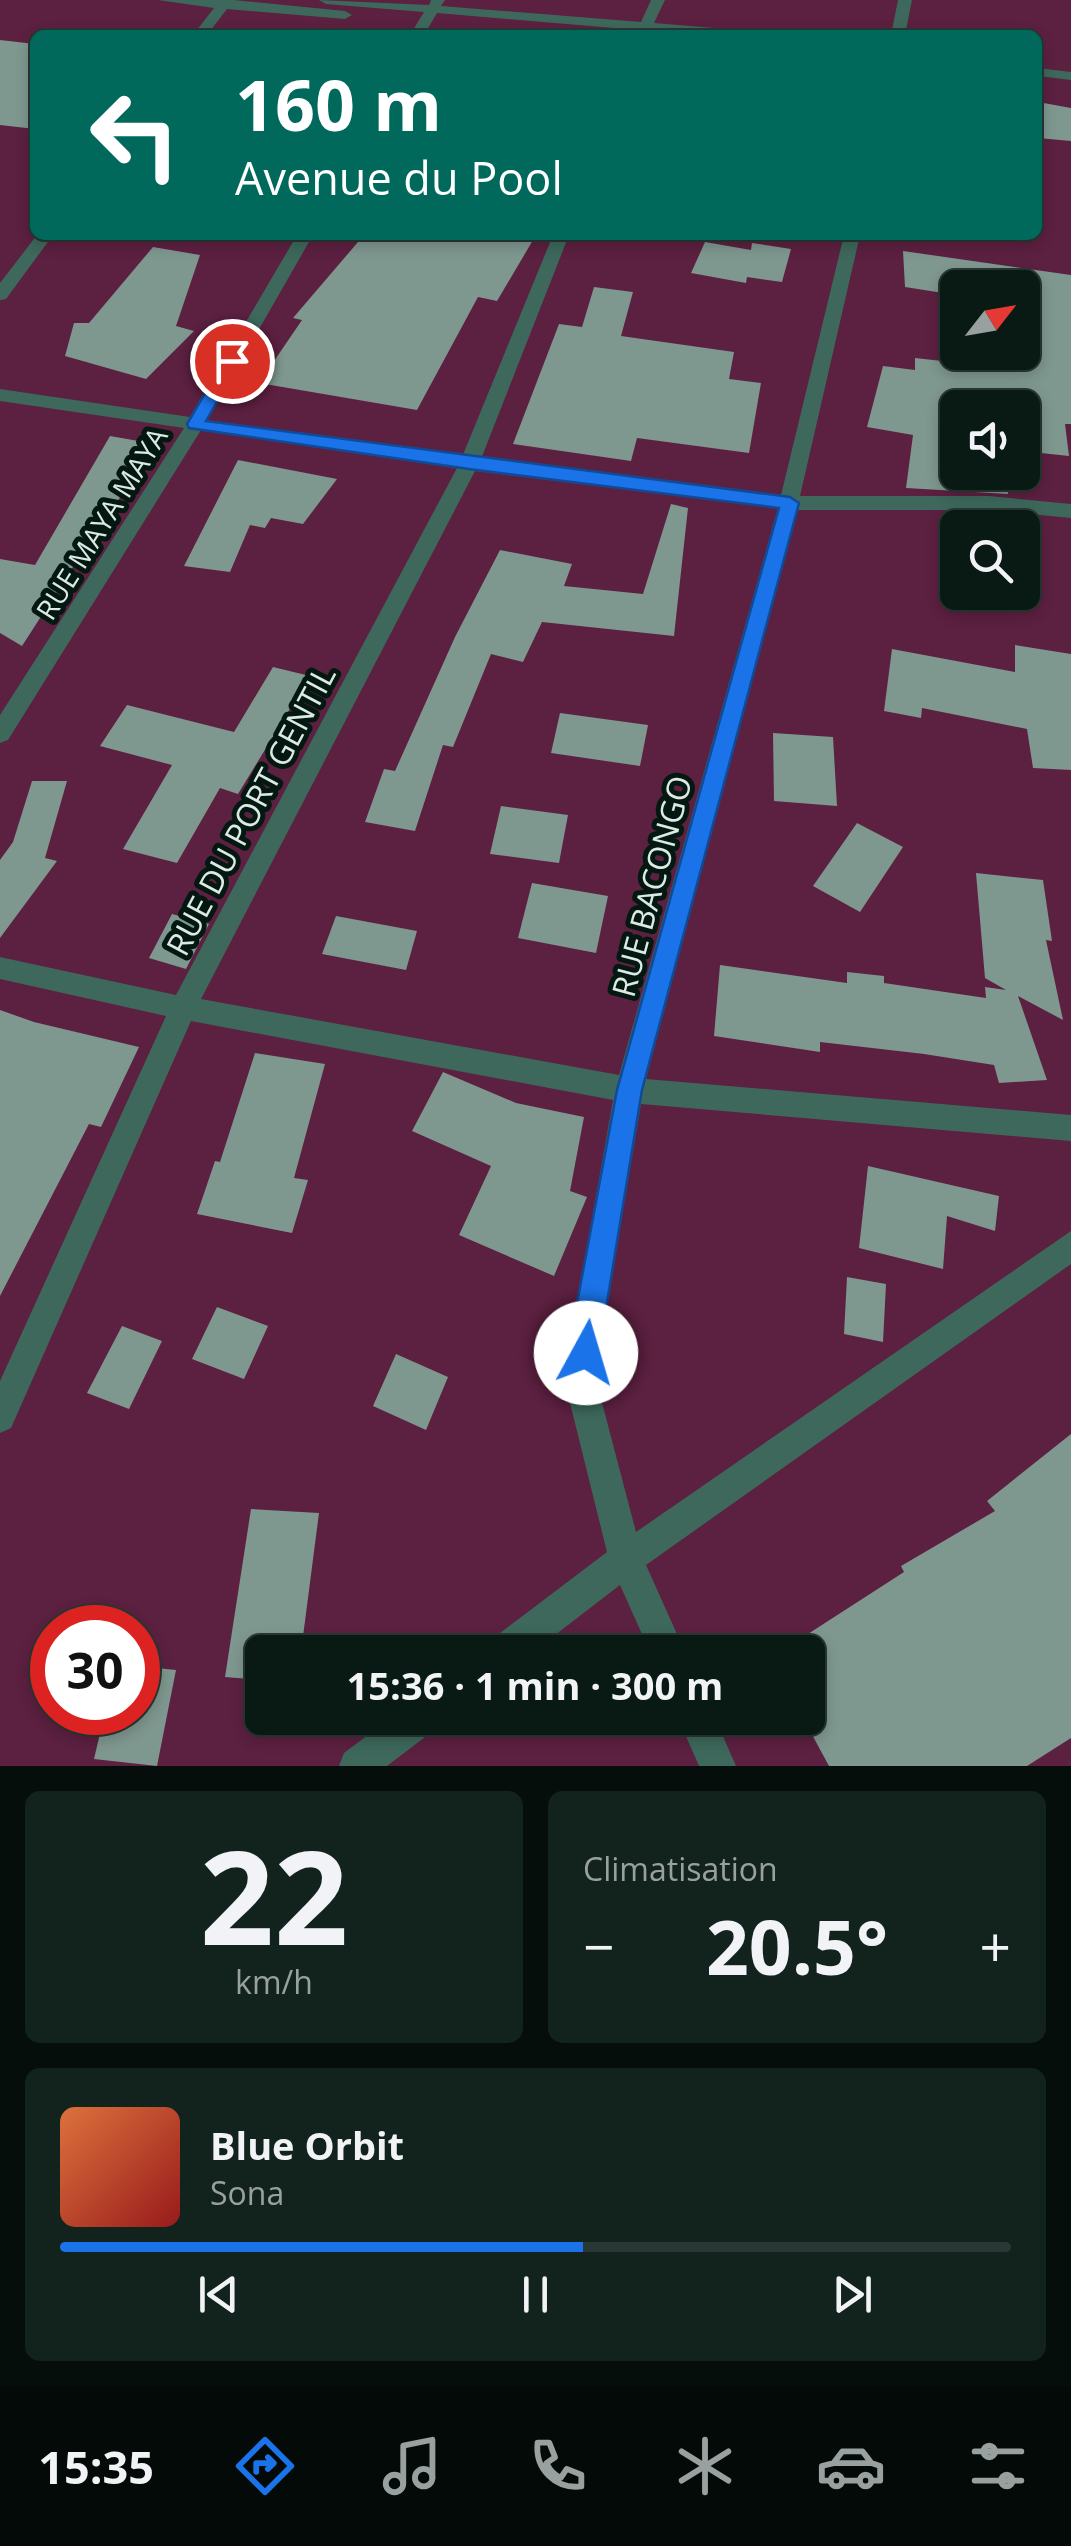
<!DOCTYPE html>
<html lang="fr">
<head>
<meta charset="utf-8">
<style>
	:root { --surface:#091a14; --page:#12231d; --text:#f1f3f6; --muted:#99a1a0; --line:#293834; --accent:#1a73e8 }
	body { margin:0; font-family:"Open Sans",sans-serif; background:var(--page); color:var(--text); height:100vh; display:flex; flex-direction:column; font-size:38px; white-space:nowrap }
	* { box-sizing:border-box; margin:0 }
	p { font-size:32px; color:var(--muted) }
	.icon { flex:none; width:55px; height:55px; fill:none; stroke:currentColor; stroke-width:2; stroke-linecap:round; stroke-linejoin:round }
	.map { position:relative; height:1766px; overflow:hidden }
	.details { display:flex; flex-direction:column; gap:25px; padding:25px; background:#050e0b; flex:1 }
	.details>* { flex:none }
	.top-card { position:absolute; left:30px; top:30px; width:1012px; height:210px; border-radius:15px; box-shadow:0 5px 15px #0003,0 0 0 2px var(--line); background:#00695c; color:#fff; overflow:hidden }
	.needle { width:65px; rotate:59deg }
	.tools { position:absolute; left:940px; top:270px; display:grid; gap:20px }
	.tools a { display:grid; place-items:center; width:100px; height:100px; border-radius:15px; background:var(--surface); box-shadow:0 5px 15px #0003,0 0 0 2px var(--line); font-size:50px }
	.speed { position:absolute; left:30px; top:1605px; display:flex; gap:20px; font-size:50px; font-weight:700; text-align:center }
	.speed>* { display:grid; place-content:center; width:130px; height:130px; border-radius:50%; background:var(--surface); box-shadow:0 5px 15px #0003,0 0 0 2px var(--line); line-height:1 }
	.speed .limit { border:15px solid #d22; background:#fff; color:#111 }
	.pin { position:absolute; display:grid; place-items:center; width:85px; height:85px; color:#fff; margin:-42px; border:5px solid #fff; border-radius:50%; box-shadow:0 2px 10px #0007 }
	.me { position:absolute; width:110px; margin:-55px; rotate:6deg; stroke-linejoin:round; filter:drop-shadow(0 0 8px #0008) }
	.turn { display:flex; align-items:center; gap:35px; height:210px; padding:0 40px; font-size:45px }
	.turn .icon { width:130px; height:130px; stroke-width:2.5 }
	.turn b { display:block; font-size:70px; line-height:85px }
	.big { font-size:75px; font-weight:700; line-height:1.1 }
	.details .tile { flex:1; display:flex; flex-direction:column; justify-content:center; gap:15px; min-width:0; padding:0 35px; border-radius:15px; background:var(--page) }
	.details .dial { align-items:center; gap:0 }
	.dial b { font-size:130px; line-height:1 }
	.song { display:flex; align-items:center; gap:30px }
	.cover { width:120px; height:120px; border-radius:15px; background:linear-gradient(135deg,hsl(20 70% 55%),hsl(0 70% 35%)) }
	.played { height:10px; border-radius:5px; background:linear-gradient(90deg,var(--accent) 55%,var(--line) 55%) }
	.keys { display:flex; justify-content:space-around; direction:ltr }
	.heat { display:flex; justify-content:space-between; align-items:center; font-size:55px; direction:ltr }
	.details .tiles { flex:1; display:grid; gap:25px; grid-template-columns:1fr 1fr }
	.tile:last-child { grid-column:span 2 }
	.trip { position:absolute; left:245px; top:1635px; width:580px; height:100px; border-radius:15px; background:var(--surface); box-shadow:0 5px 15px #0003,0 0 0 2px var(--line); font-weight:700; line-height:100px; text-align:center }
	.tab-bar { display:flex; height:160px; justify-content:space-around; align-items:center; background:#040a08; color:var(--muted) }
	.tab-bar .icon { width:70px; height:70px }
	.tab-bar .on { color:var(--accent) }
	.tab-bar b { font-size:45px; color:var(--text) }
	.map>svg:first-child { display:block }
</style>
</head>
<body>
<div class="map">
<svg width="1071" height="1766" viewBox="0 0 1071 1766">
	<rect width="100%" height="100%" fill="#0c221b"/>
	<path fill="#5c2040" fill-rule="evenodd" d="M0 0H1071V1766H0ZM35 35H1038V235H35ZM958 288H1022V352H958ZM958 408H1022V472H958ZM958 528H1022V592H958ZM52 1628H138V1712H52ZM262 1652H808V1718H262Z"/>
	<g fill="#7e978f">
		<path d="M0 40 35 44V129L0 125Z"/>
		<path d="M1038 102 1071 108V141L1038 138Z"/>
		<path d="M364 235H536L497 301 478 297 417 410 259 383 302 320 293 318Z"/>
		<path d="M705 242 751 250 752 243 791 249 782 282 747 277 746 283 691 273Z"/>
		<path d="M153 247 200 255 176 326 194 331 146 379 65 356 74 323H89Z"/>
		<path d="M903 251 1071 275V424H1065L1069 456 1022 451V408H958V472H1006L1008 494 906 488 913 435 867 427 883 366 915 370V358L960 363V352H1022V288H958V321L956 295 905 287Z"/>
		<path d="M594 287 633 292 621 336 734 352 729 379 761 383 749 453 637 438 631 461 513 444 559 324 582 327Z"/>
		<path d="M110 436 150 443 87 557 80 556 22 646 0 633V559L35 565Z"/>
		<path d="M238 460 337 479 303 524 271 518 265 528 250 525 230 572 184 566Z"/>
		<path d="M671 504 688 508 674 636 542 622 523 662 491 654 453 747 443 745 415 831 365 822 384 769 395 771 455 637 500 550 572 564 564 586 643 594Z"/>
		<path d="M1015 645 1071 654V770L1033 768 1027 729 922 708 921 718 884 711 892 649 1015 672Z"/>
		<path d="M273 667 310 676 238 794 220 788 177 863 123 849 172 765 100 746 127 705 234 732Z"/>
		<path d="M560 713 648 725 640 766 551 753Z"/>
		<path d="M773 733 833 737 837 806 774 801Z"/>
		<path d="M32 781H67L45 858 57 861 0 938V860L13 842Z"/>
		<path d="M501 806 568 815 559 863 490 854Z"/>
		<path d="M857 823 903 847 860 912 813 886Z"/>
		<path d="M976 873 1043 880 1052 941 1046 940 1063 1020 1018 996 1047 1080 999 1083 994 1065 924 1054 820 1042V1052L714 1036 720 965 847 983V972L884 976V983L986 998 985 987 1006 990 985 978Z"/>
		<path d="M532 883 608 896 596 953 518 938Z"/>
		<path d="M172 914 209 924 186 969 149 958Z"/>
		<path d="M336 916 417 931 406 970 322 954Z"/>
		<path d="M0 1010 34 1022 139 1047 101 1127 89 1124 0 1296Z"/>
		<path d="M255 1053 325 1064 294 1178 308 1180 292 1233 197 1214 215 1161 220 1162Z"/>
		<path d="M443 1072 516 1103 584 1117 570 1191 587 1197 554 1276 459 1235 491 1166 412 1131Z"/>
		<path d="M868 1166 999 1196 995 1231 947 1216 943 1269 859 1248Z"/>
		<path d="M847 1277 886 1284 883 1342 844 1334Z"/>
		<path d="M217 1307 268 1326 244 1379 192 1359Z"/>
		<path d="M122 1326 162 1341 129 1409 87 1393Z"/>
		<path d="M396 1354 448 1377 426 1430 373 1406Z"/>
		<path d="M1071 1434V1738L1027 1766H829L803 1718H808V1652H780L904 1572 901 1566 995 1511 987 1501Z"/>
		<path d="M251 1509 319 1513 301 1652H262V1680L225 1677Z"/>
		<path d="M138 1666 176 1670 157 1766 94 1759 105 1712H138Z"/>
	</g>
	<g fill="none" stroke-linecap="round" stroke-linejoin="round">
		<g fill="#3d685b" fill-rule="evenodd">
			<path d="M158 0H234L345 11 352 15 345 19 227 9 207 35H193L214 8Z"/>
			<path d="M319 0 429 5 431 0H445L441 6 641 22 651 0H665L654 23 750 31 757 35 650 31 648 35H634L637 30 437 13 424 35H410L424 12 326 4Z"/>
			<path d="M898 0H912L905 35H891Z"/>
			<path d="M1038 68 1071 72V80L1038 76Z"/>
			<path d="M37 235H53L6 299 0 300V283Z"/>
			<path d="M297 235H313L207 420 462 457 553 235H569L481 459 781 495 844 235H860L800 496H989L1071 504V518L989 510H797L646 1079 1071 1115V1141L641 1104 605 1315 599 1391 636 1532 1071 1231V1264L646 1565 685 1652H650L620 1585 533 1652H487L492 1639 607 1552 567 1391 575 1315 613 1100 191 1021 11 1428 0 1433V1381L166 1016 0 979V957L176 995 457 468 201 430 8 740 0 743V715L184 428 0 401V389L190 417ZM475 471 778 508 619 1075 201 999Z"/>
			<path d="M391 1718H438L433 1731 387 1766H339L344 1753Z"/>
			<path d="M678 1718H715L736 1766H699Z"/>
		</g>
	</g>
	<path fill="#1a73e8" stroke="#114b97" stroke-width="2.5" d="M232 356 240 361 206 421 790 497 799 503 642 1090 597 1363 586 1367 576 1363 572 1353 575 1314 617 1090 779 508 469 469 189 428 187 424 224 361Z"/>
	<g text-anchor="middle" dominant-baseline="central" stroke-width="10" stroke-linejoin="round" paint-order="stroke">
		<g font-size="28" fill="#dce9e5" stroke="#041812">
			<text transform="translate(101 523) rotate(-58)">RUE MAYA MAYA</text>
		</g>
		<g font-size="32" fill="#dce9e5" stroke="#041812">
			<text transform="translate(250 810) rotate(-62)">RUE DU PORT GENTIL</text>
			<text transform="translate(651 886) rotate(-75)">RUE BACONGO</text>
		</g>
	</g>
</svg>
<div class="tools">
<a><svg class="needle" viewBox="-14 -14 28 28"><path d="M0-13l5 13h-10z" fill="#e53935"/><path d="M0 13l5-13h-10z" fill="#99a1a0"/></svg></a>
<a><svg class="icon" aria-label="sound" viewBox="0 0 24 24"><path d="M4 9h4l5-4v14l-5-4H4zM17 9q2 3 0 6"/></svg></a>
<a><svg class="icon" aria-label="search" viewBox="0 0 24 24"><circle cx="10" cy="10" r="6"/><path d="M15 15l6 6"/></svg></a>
</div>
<div class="speed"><div class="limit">30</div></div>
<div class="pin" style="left:232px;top:361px;background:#d93025"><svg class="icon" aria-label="arrive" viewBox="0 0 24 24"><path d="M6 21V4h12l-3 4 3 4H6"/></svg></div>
<svg class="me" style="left:586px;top:1353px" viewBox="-20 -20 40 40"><circle r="19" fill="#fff"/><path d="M0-13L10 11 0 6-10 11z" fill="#1a73e8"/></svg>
<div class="trip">15:36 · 1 min · 300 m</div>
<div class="top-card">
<div class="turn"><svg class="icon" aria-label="left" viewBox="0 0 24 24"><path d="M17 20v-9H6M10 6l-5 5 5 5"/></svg><div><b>160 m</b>Avenue du Pool</div></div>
</div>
</div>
<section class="details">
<div class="tiles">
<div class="tile dial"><b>22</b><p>km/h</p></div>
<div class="tile"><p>Climatisation</p>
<div class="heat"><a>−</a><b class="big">20.5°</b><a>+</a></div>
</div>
<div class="tile">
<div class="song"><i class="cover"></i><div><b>Blue Orbit</b><p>Sona</p></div></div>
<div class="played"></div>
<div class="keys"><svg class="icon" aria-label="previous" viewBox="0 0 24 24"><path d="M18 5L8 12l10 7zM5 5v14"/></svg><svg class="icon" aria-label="pause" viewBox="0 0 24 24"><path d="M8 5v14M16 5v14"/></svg><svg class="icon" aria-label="next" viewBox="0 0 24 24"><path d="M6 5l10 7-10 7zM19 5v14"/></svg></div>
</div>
</div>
</section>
<nav class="tab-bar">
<b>15:35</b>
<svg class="icon on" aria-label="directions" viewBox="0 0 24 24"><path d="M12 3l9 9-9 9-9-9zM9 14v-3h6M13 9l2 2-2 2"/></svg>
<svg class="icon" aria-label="music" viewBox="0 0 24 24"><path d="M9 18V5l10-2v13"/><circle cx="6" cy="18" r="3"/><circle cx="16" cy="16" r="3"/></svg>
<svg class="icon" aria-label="phone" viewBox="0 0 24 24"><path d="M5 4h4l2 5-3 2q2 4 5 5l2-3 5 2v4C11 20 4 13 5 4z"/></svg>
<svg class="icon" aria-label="climate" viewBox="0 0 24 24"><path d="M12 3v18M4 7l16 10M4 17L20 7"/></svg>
<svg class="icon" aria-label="car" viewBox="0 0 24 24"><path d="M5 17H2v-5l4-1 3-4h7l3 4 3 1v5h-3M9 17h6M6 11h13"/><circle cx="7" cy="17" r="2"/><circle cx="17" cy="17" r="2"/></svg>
<svg class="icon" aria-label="filters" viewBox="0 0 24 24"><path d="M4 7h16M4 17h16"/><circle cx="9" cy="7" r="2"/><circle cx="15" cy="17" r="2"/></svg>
</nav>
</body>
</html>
